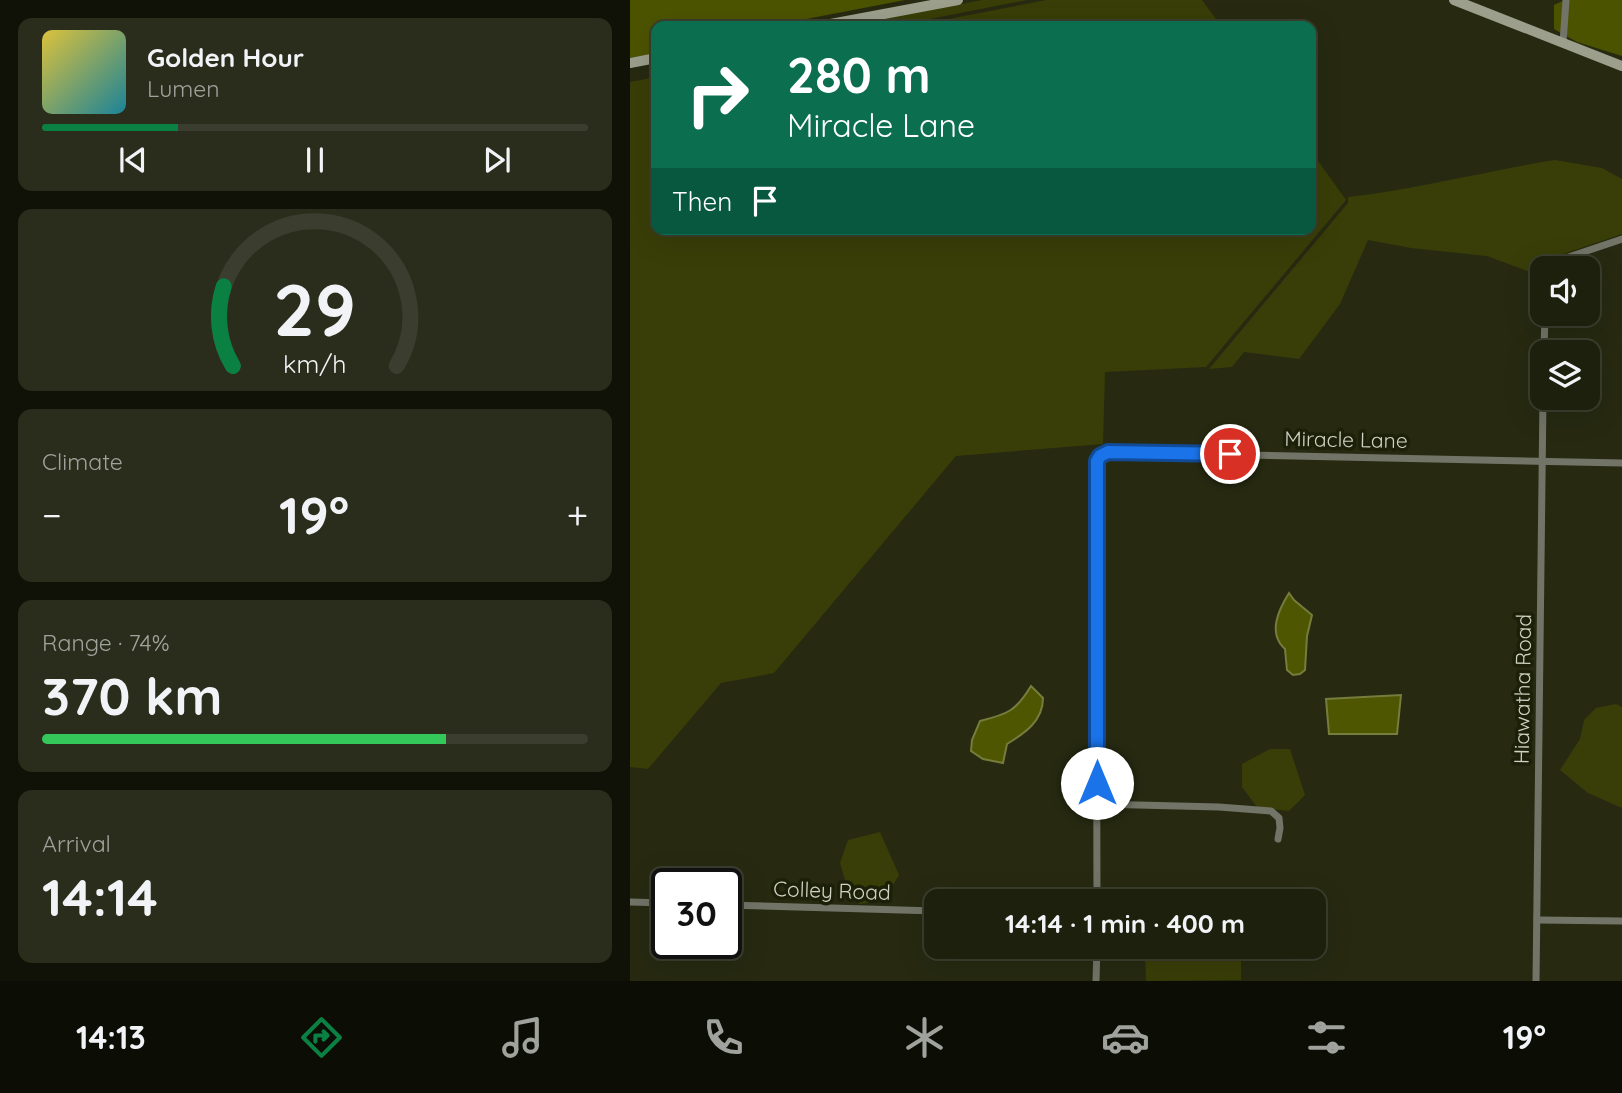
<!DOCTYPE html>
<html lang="en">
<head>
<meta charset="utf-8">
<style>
	:root { --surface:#1d200d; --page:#2a2d1b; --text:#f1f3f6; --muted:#a0a39d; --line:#3b3e2e; --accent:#0b8043 }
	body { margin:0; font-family:Quicksand,sans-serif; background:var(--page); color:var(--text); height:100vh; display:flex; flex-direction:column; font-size:26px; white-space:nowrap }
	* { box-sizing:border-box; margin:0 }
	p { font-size:23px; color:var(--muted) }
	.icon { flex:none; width:38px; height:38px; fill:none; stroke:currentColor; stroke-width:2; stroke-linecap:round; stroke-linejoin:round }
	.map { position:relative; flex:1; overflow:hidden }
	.panel { display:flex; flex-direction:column; gap:18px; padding:18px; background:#101207; width:630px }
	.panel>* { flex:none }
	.top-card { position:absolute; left:21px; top:21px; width:665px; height:214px; border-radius:14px; box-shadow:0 7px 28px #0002,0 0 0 2px var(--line); background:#0b6e4f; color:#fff; overflow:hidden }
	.controls { position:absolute; left:900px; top:256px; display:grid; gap:14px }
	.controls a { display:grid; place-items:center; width:70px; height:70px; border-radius:14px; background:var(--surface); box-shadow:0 7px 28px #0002,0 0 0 2px var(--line); font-size:35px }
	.speed { position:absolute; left:21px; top:868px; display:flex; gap:14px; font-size:35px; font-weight:700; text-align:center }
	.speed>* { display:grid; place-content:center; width:91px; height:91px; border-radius:50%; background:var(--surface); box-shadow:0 7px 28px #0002,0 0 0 2px var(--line); line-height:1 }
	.speed .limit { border:4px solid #111; border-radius:10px; background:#fff; color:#111 }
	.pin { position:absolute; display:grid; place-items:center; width:60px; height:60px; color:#fff; margin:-30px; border:4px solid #fff; border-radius:50%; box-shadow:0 2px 7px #0007 }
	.me { position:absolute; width:77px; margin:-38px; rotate:0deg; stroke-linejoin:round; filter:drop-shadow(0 0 5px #0008) }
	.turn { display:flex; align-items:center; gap:24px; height:147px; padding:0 21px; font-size:32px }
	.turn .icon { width:91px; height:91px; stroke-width:2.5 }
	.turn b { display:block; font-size:49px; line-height:60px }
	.then { display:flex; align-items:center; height:66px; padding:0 21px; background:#0003; gap:14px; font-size:26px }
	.big { font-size:52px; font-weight:700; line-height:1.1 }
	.panel .card { flex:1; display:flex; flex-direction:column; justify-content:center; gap:10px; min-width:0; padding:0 24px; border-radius:14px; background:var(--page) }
	.panel .dial { align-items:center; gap:0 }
	.dial svg { height:182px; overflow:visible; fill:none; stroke:var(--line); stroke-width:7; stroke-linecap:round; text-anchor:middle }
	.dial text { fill:var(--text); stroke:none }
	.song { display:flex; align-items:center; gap:21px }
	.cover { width:84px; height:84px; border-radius:10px; background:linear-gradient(135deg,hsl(50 70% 55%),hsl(190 70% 35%)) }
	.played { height:7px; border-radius:4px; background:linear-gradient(90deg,var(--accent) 25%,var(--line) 25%) }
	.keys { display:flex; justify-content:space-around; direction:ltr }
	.heat { display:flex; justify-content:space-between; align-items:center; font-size:38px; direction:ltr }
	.charge { height:10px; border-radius:5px; background:linear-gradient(90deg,#34c759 74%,var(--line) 0) }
	.trip { position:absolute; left:294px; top:889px; width:402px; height:70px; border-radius:14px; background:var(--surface); box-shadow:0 7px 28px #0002,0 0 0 2px var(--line); font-weight:700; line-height:70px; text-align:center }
	.menu { display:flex; height:112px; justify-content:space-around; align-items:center; background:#0c0d05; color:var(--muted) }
	.menu .icon { width:49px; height:49px }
	.menu .current { color:var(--accent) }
	.menu b { font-size:32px; color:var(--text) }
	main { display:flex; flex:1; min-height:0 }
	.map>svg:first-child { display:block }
</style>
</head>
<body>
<main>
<section class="panel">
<div class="card">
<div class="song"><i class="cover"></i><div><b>Golden Hour</b><p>Lumen</p></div></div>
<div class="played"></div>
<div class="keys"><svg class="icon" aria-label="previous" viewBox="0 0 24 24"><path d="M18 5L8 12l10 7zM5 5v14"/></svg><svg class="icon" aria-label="pause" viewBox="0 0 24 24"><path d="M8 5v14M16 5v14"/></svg><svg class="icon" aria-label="next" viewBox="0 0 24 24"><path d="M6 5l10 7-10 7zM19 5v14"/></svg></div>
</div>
<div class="card dial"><svg viewBox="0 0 100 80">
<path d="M14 69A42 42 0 1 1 86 69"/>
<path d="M14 69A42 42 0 0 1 10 34" stroke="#0b8043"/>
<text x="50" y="56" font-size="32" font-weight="700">29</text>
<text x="50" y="72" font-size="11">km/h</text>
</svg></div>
<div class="card"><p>Climate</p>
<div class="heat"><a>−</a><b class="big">19°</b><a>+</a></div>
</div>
<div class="card"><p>Range · 74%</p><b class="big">370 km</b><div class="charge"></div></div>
<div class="card"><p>Arrival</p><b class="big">14:14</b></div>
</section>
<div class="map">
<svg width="992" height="981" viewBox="0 0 992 981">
	<rect width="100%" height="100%" fill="#272a11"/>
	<g fill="#393e08">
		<path d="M352 0H397L264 26H213Z"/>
		<path d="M416 0H572L591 26H283Z"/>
		<path d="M26 77V229H681V151L716 200 576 367 475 372 473 444 326 456 144 673 91 683 18 769 0 767V82Z"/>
		<path d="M925 160 972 168 992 179V234L936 253 900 272 857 256 781 248 738 240 710 304 669 359 614 352 602 367 579 369 718 203V197C788 189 855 171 925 160Z"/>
		<path d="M986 704 992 707V808L958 793 930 770 950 739 954 720 966 708Z"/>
		<path d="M640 749H660L675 795 659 811 627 807 612 787V764Z"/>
		<path d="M250 832 269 875 253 901 229 904 218 890 210 863 218 840Z"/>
		<path d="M525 947H604L611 961V980L516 981 515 953Z"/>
	</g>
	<g fill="#4c5300">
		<path d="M0 0H275L140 26H26V53L0 58Z"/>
		<path d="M935 0H992V56L947 42 924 29V5Z"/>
	</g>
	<g fill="#4f5602" stroke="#767c3c" stroke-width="2">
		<path d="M659 593 664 600 682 615 677 636 675 670 670 674 663 675 657 670 655 649C637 633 649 609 659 593Z"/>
		<path d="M401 686 413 698C413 721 395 733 377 744L373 763 353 759 341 751 342 740 350 721C378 714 386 711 401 686Z"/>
		<path d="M771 695 767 734H699L696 699Z"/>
	</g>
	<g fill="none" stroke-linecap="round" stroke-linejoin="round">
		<g stroke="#727468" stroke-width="7">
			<path d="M933 43 936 0"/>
			<path d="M923 268 927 261 992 239"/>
			<path d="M914 352 915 313"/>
			<path d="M467 804 589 807 641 811 649 818 650 828 648 839"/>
			<path d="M467 901 466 464 470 456 478 452 992 463"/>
			<path d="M0 902 37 903"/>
			<path d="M96 905 306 911"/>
			<path d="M907 920 992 921"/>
			<path d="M466 981 467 947"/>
			<path d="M906 981 913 397"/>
		</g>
		<g stroke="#9c9f8c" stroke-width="10">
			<path d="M824 0 992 66"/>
			<path d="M190 26 328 0"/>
			<path d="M0 63 26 58"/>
		</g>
	</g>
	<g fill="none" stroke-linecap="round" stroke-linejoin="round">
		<defs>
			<path id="route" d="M467 783V461L470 456 478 452 600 454"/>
		</defs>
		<use href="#route" stroke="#114b97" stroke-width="18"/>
		<use href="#route" stroke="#1a73e8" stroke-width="12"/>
	</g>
	<g text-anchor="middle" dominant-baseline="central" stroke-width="7" stroke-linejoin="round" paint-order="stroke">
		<g font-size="21" fill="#d0d3c4" stroke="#1d2008">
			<text transform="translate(716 439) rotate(1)">Miracle Lane</text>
			<text transform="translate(892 689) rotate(-89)">Hiawatha Road</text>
			<text transform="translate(202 890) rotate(2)">Colley Road</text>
		</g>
	</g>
</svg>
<div class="controls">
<a><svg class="icon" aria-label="sound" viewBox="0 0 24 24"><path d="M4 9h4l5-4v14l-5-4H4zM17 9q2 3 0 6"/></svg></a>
<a><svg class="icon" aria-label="layers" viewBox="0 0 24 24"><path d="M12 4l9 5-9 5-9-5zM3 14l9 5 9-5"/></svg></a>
</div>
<div class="speed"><div class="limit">30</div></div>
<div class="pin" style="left:600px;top:454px;background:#d93025"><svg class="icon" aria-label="arrive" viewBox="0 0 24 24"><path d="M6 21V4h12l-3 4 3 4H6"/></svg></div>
<svg class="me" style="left:467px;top:783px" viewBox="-20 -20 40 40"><circle r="19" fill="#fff"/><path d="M0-13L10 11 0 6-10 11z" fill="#1a73e8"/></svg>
<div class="trip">14:14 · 1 min · 400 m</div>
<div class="top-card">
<div class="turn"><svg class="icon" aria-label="right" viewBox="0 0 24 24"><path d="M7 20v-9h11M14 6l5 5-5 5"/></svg><div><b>280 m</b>Miracle Lane</div></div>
<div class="then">Then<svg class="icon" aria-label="arrive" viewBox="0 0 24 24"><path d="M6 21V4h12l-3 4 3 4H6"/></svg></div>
</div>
</div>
</main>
<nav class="menu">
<b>14:13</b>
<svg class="icon current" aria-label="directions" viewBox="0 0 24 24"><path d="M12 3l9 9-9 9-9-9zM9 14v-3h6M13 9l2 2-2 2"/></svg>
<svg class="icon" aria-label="music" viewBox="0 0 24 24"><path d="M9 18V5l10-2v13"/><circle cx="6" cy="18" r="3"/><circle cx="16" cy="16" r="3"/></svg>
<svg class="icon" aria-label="phone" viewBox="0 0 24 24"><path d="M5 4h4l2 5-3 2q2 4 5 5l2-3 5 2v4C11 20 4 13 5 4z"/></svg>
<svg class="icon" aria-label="climate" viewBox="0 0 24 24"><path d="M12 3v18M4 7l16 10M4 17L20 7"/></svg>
<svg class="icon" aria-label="car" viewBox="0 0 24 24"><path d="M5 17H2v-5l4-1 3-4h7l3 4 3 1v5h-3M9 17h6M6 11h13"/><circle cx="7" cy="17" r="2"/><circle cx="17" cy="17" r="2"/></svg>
<svg class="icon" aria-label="filters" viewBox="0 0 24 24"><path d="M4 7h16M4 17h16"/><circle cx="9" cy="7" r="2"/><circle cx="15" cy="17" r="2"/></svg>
<b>19°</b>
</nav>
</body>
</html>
